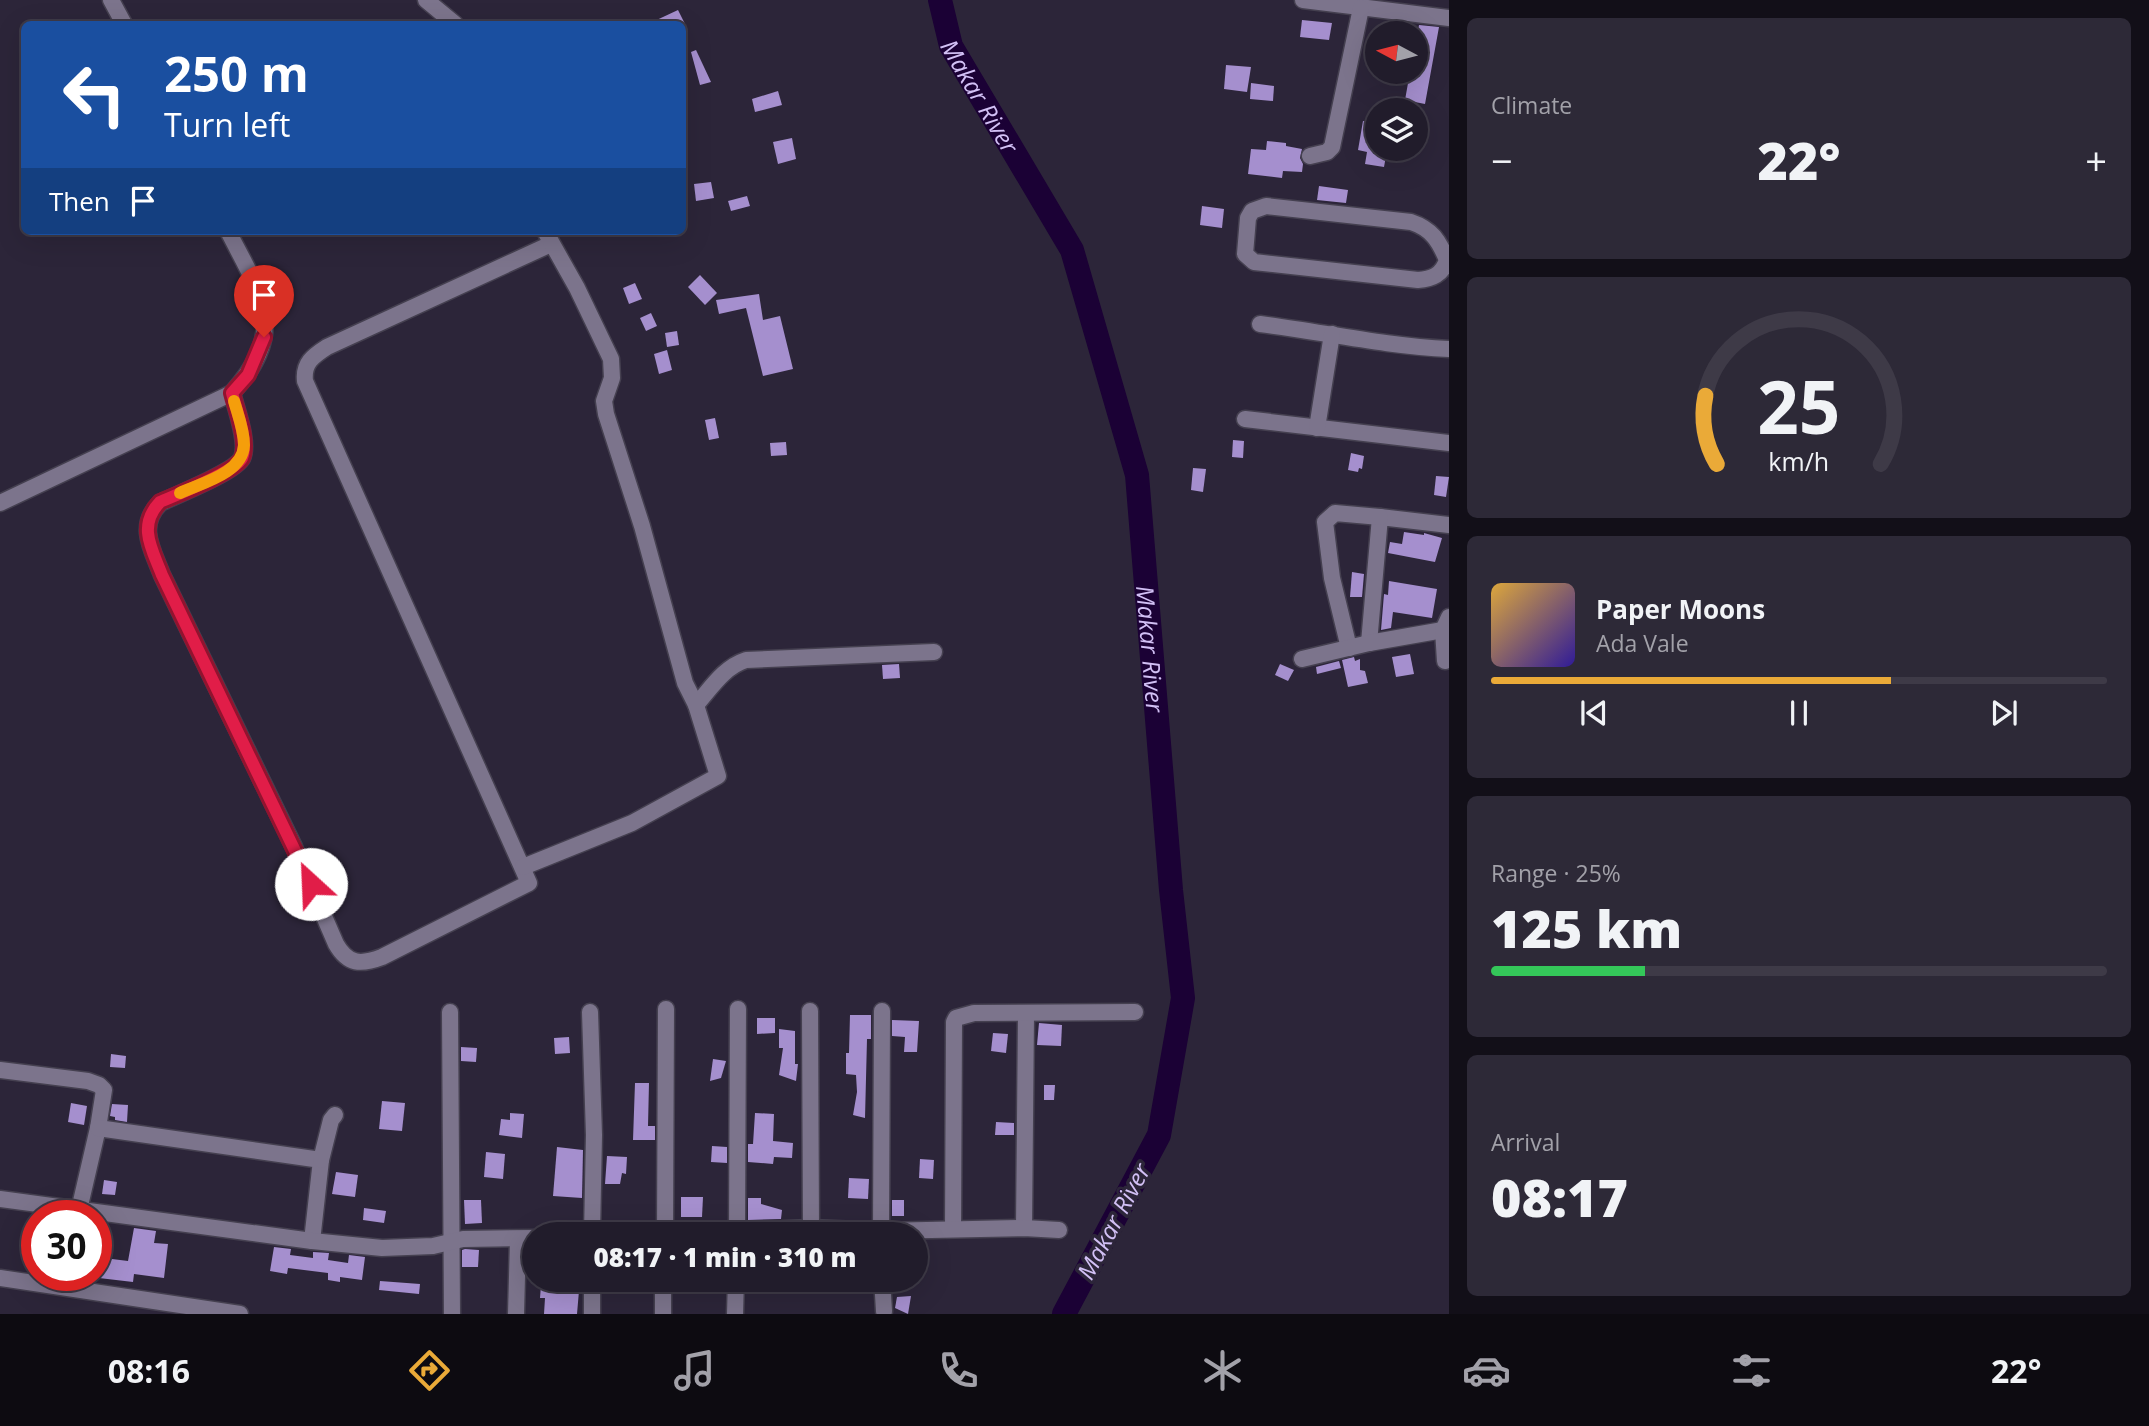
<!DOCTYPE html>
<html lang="en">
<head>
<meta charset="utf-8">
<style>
	:root { --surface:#211c2b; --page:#2d2937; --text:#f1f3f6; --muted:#a2a1a9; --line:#3e3a47; --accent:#eaaa38 }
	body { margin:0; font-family:"Open Sans",sans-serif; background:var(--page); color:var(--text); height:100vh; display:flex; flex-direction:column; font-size:26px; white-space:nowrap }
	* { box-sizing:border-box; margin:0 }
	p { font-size:23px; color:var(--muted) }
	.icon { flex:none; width:38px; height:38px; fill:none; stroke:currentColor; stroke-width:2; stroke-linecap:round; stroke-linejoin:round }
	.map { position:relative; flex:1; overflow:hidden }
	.drawer { display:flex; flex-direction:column; gap:18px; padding:18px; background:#120f18; width:700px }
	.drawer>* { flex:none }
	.top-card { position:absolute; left:21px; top:21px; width:665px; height:214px; border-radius:10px; box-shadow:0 7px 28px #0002,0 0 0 2px var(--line); background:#1a4fa0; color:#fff; overflow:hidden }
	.needle { width:46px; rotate:277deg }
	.fabs { position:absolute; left:1365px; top:21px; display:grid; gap:14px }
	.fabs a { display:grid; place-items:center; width:63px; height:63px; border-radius:50%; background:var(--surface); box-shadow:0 7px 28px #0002,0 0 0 2px var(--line); font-size:35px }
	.speed { position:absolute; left:21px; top:1200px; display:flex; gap:14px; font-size:35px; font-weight:700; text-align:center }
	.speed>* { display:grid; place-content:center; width:91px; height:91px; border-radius:50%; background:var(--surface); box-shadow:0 7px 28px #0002,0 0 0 2px var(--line); line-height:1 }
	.speed .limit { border:10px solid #d22; background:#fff; color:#111 }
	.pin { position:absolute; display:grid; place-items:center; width:60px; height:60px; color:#fff; margin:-72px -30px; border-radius:50% 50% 50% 0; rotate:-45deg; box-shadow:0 0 7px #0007 }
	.pin .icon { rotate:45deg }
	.me { position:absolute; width:77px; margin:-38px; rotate:335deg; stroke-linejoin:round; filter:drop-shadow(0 0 5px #0008) }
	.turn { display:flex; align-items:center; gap:24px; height:147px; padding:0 28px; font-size:32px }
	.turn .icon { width:91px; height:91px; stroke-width:2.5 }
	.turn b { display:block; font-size:49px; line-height:60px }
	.then { display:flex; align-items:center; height:66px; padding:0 28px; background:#0003; gap:14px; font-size:26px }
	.big { font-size:52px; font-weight:800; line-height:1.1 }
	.drawer .widget { flex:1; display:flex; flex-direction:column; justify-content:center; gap:10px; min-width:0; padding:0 24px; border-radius:10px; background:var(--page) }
	.drawer .dial { align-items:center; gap:0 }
	.dial svg { height:182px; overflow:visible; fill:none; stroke:var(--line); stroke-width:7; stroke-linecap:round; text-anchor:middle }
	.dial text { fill:var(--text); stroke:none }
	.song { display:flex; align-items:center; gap:21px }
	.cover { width:84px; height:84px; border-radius:10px; background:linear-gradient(135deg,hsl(40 70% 55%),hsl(250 70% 35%)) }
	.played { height:7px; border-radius:4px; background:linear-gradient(90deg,var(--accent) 65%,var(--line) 65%) }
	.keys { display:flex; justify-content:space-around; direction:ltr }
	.heat { display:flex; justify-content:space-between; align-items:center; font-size:38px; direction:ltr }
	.charge { height:10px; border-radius:5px; background:linear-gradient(90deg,#34c759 25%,var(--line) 0) }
	.trip { position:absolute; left:522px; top:1222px; width:406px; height:70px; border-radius:35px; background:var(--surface); box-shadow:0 7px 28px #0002,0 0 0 2px var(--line); font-weight:800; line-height:70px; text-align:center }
	.menu { display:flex; height:112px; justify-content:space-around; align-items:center; background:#0d0b11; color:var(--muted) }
	.menu .icon { width:49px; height:49px }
	.menu .selected { color:var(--accent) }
	.menu b { font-size:32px; color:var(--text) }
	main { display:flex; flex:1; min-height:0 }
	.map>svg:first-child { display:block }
</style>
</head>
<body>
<main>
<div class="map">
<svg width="1449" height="1314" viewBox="0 0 1449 1314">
	<rect width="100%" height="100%" fill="#2c2539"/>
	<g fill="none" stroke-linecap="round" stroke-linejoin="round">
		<path stroke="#1b0135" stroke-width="24" id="s1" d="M940 0 951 46 1072 250 1137 475 1171 890 1183 998 1159 1135 1064 1314"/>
	</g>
	<g fill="#a58fce">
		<path d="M678 10 685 24H648Z"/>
		<path d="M1302 20 1332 23 1329 40 1300 37Z"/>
		<path d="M1419 25 1439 27 1425 104 1405 100 1410 72H1416V41Z"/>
		<path d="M696 50 711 82 700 85 691 52Z"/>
		<path d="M1226 65 1251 67 1247 92 1224 89Z"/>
		<path d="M1251 83 1274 86 1273 101 1250 99Z"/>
		<path d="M778 91 782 105 755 112 752 99Z"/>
		<path d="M1363 121 1377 124V149H1411L1409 160 1386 156 1384 167 1365 164 1367 152 1358 150Z"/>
		<path d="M792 138 796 159 778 164 773 142Z"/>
		<path d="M1267 141 1286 143V146L1302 149 1300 158 1303 164 1302 172 1283 171 1282 178 1248 174 1251 149 1266 150Z"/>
		<path d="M711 182 714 198 696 201 694 184Z"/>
		<path d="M1319 186 1348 190 1346 203 1317 200Z"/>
		<path d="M747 196 750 206 731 211 728 201Z"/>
		<path d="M1202 206 1224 209 1222 228 1200 225Z"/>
		<path d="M700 275 717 293 705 305 688 287Z"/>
		<path d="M635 283 642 299 629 304 623 288Z"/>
		<path d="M759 294 763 320 780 316 793 369 763 376 746 308 719 314 716 300Z"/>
		<path d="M651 313 657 326 646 331 640 318Z"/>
		<path d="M677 331 679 345 667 347 665 333Z"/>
		<path d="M667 350 672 370 659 374 654 354Z"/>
		<path d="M715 418 719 438 709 440 705 420Z"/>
		<path d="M1233 440 1244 441 1243 458 1232 457Z"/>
		<path d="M786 442 787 455 771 456 770 443Z"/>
		<path d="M1351 453 1364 456 1362 469 1359 468 1358 472 1348 470Z"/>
		<path d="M1193 468 1206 469 1203 492 1191 490Z"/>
		<path d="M1436 476 1449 477 1446 497 1434 495Z"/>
		<path d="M1404 532 1424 535V533L1442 538 1435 562 1388 553 1390 542 1402 544Z"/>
		<path d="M1352 572 1364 574 1362 597H1350Z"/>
		<path d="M1389 581 1437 589 1432 618 1393 612 1391 628 1381 630 1384 594 1388 595Z"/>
		<path d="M1410 654 1414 674 1396 677 1392 657Z"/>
		<path d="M1354 657 1355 661 1360 659V670L1365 671 1368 683 1348 687 1342 660Z"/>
		<path d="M1339 661 1341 668 1317 674 1316 667Z"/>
		<path d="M899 664 900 678 883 679 882 665Z"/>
		<path d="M1280 664 1294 670 1288 681 1275 675Z"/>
		<path d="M850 1015H871V1039H867L865 1118 853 1115 857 1092 856 1075 846 1074V1053H849Z"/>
		<path d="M757 1018H775V1033L757 1034Z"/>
		<path d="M892 1020 919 1021 917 1052H904L905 1037 892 1036Z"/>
		<path d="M1039 1023 1062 1025 1061 1046 1037 1045Z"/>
		<path d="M779 1029 795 1031V1064H798L796 1081 779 1075 783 1048H779Z"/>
		<path d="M993 1033 1008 1034 1006 1053 991 1051Z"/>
		<path d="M569 1037 570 1053 555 1054 554 1038Z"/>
		<path d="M461 1047 477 1048 476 1062 461 1061Z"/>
		<path d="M111 1054 126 1056 125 1068 110 1067Z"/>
		<path d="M713 1059 726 1061 721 1078 710 1081Z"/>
		<path d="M635 1083H649L648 1126H655V1140H633Z"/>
		<path d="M1044 1085H1055L1054 1100H1044Z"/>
		<path d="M382 1101 405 1103 402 1131 379 1129Z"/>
		<path d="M71 1103 87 1106 84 1125 68 1122Z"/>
		<path d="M112 1104 128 1105 127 1122 115 1120V1117L110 1116Z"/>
		<path d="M510 1113 524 1114 522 1138 499 1135 501 1119 510 1120Z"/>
		<path d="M755 1113 774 1114 773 1141 793 1143 792 1158 774 1157 773 1164 748 1162V1144H753Z"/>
		<path d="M996 1122 1014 1123V1135H995Z"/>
		<path d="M712 1146 727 1147V1163L711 1162Z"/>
		<path d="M557 1147 583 1150 582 1198 553 1196Z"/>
		<path d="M486 1152 505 1154 503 1179 484 1177Z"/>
		<path d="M607 1156 627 1157 626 1174 622 1173 620 1184H605Z"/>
		<path d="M920 1159 934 1160 933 1179 919 1178Z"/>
		<path d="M336 1172 358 1175 355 1197 332 1194Z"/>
		<path d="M849 1178 869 1179 868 1199 848 1198Z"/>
		<path d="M104 1180 117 1182 115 1195 102 1194Z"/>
		<path d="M681 1197H703L702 1217H681Z"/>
		<path d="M748 1198H761V1204L782 1210 781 1219 748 1220Z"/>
		<path d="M464 1200H481L482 1223 465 1224Z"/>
		<rect x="892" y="1200" width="12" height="16"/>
		<path d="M364 1208 386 1211 384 1223 363 1220Z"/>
		<path d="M134 1228 156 1231 154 1243 168 1244 164 1278 134 1274 133 1282 99 1278V1274L96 1273V1257L128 1261Z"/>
		<path d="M274 1247 291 1249 290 1255 313 1258V1252L329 1253 328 1260 348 1263 349 1255 365 1257 362 1280 340 1277V1282L328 1280V1273L288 1268 287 1274 270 1271Z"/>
		<path d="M465 1249 479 1250 478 1267H462V1250Z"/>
		<path d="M556 1279H580L577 1314H544L545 1298H540L541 1285 555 1287Z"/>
		<path d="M380 1281 420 1284 419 1294 379 1290Z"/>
		<path d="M911 1296 908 1314 895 1308 897 1297Z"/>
	</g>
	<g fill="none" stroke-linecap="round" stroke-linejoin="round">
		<defs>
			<g id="street">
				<path d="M111 0 124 24"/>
				<path d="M426 0 455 24"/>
				<path d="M1303 0 1449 18"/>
				<path d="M1310 156 1327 152 1332 147 1361 8"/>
				<path d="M1266 206 1411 222C1432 229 1439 241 1447 260 1442 275 1432 279 1418 280L1254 262 1245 254 1248 218 1252 211Z"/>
				<path d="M1260 324C1323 332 1385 346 1449 349"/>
				<path d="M232 393C236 409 249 443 242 458 235 472 176 495 160 503 137 526 152 549 162 575L294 847 336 944C348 965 361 965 382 957L529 883 305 381C303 363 313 356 327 347L551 244"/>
				<path d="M1245 419 1449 443"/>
				<path d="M1317 428 1332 334"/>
				<path d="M0 503 232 393C289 329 261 296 228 231"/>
				<path d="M1369 643 1380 517 1449 525"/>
				<path d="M1349 648 1332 578 1325 522 1335 513 1380 517"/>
				<path d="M1302 659 1369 643 1443 630"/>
				<path d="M1445 661 1443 630 1449 617"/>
				<path d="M696 705C711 688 724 667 746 660L934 652"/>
				<path d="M523 867 632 823 718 776 696 705 685 683 642 526 606 414 604 401 612 378 611 359 577 288 545 231"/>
				<path d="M810 1011 811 1228"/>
				<path d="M450 1012 452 1314"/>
				<path d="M590 1012 594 1135 592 1234"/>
				<path d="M0 1070 88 1081 99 1085 104 1090 98 1128 79 1210"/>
				<path d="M98 1128 321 1160 312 1241"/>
				<path d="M321 1160 331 1120 335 1115"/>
				<path d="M0 1199 312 1241 382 1248 433 1246 463 1239 534 1238"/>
				<path d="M1024 1228 1026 1014"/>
				<path d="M953 1229 954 1022 956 1018 974 1013 1135 1012"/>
				<path d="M588 1234 737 1231 738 1009"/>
				<path d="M665 1234 666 1009"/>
				<path d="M736 1234 737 1231 811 1228 881 1231 1024 1228 1059 1230"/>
				<path d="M881 1234 882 1011"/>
				<path d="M0 1278 240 1314"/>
				<path d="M882 1279 884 1311"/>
				<path d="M516 1314 518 1239"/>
				<path d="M592 1314V1279"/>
				<path d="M663 1314V1279"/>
				<path d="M735 1314 736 1279"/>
			</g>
		</defs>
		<use href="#street" stroke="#454050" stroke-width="19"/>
		<use href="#street" stroke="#7c748c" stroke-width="16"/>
	</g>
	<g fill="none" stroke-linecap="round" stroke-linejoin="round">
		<defs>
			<path id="route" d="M264 337 248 375 232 393C236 409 249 442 242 458 235 472 176 495 160 502 137 526 152 549 162 575L311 884"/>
		</defs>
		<use href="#route" stroke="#92132f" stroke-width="18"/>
		<use href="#route" stroke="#e11d48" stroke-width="12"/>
		<path stroke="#f59e0b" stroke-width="12" d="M180 493C202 483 243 473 244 445 244 430 238 415 234 401"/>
	</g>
	<g text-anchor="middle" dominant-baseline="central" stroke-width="7" stroke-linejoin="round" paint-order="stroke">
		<g font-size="24" font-style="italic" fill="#d2c0f5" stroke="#2c2539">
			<text stroke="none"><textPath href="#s1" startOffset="105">Makar River</textPath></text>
			<text stroke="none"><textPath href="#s1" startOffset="693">Makar River</textPath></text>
			<text transform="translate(1113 1221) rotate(-62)">Makar River</text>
		</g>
	</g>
</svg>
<div class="fabs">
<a><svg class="needle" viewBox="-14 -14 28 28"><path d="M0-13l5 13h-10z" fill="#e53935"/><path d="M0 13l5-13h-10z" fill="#a2a1a9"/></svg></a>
<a><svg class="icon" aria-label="layers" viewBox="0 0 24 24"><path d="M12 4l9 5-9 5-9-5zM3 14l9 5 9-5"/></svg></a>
</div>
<div class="speed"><div class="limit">30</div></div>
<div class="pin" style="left:264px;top:337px;background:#d93025"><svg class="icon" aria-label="arrive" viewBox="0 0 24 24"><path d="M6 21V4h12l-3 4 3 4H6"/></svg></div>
<svg class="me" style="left:311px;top:884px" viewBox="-20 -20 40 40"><circle r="19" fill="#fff"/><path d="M0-13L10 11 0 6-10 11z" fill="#e11d48"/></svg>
<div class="trip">08:17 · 1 min · 310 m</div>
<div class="top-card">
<div class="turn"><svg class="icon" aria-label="left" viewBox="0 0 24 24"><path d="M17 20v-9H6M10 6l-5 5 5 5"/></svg><div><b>250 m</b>Turn left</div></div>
<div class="then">Then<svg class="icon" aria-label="arrive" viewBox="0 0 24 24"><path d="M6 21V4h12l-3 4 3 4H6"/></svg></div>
</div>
</div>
<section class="drawer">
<div class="widget"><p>Climate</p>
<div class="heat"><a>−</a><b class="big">22°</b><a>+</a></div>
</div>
<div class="widget dial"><svg viewBox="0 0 100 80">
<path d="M14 69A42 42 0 1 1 86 69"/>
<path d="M14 69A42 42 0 0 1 9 39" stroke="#eaaa38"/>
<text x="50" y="56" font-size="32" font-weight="700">25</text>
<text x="50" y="72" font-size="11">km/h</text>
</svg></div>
<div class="widget">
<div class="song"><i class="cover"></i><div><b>Paper Moons</b><p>Ada Vale</p></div></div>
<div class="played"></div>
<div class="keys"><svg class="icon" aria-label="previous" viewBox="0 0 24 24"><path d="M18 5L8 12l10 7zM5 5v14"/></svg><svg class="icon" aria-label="pause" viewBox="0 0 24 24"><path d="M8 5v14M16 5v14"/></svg><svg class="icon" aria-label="next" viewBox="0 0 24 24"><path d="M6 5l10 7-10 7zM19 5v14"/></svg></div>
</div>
<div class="widget"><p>Range · 25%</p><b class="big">125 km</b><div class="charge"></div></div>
<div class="widget"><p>Arrival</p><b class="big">08:17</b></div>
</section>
</main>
<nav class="menu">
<b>08:16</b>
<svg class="icon selected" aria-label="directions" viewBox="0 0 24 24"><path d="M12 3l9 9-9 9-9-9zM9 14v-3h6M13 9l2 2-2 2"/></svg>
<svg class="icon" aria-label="music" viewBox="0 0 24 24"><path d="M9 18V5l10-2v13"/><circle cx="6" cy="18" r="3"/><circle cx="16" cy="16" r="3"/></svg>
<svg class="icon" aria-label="phone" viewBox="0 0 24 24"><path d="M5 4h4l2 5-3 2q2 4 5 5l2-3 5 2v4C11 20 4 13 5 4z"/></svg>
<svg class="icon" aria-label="climate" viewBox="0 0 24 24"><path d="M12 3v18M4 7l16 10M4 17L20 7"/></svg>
<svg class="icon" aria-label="car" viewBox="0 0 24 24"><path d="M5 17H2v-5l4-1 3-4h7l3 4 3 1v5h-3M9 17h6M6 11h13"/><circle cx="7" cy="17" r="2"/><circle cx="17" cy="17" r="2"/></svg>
<svg class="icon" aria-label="filters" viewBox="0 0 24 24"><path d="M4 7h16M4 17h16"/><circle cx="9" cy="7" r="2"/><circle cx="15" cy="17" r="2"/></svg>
<b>22°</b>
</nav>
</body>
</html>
